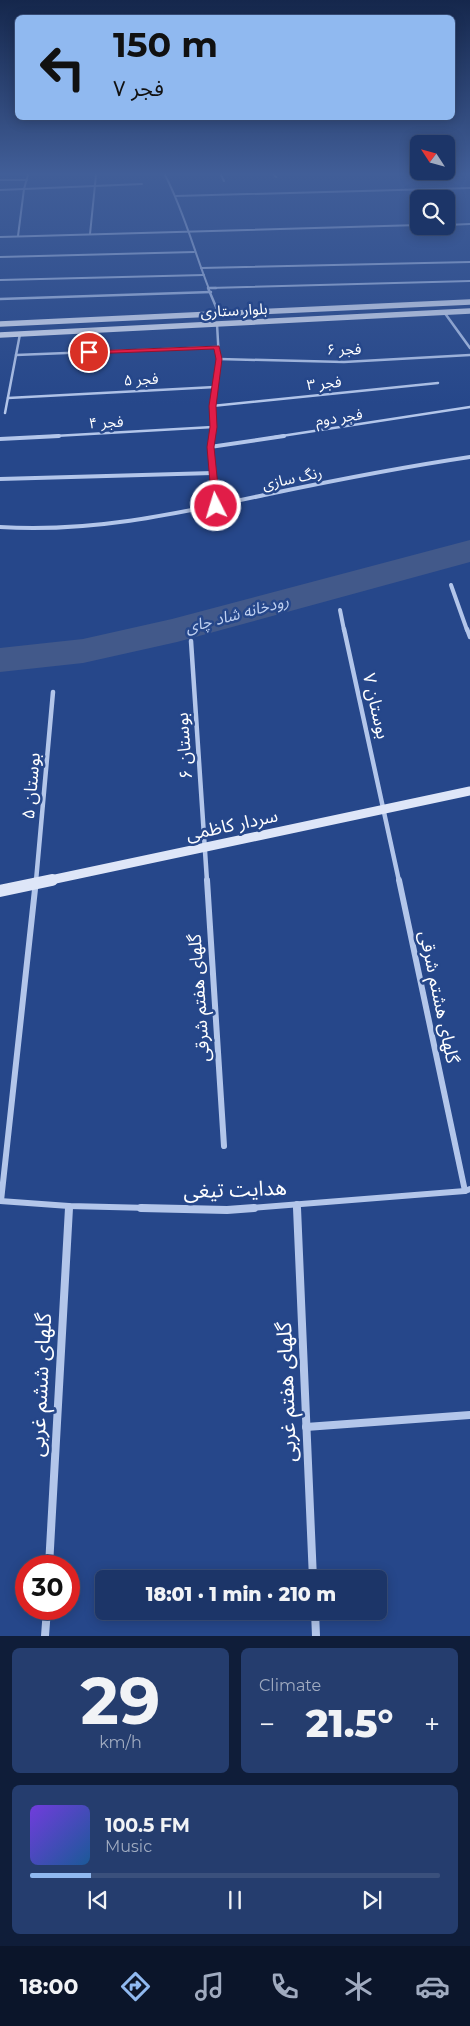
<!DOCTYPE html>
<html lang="en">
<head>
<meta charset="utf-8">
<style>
	:root { --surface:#1c3568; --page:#253d6e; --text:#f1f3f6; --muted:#a0abc0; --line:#3a507c; --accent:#90b9f0 }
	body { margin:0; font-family:Montserrat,"Noto Sans Arabic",sans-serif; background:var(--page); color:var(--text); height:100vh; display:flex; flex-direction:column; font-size:19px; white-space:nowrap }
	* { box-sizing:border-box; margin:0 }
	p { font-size:16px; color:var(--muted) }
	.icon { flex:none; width:28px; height:28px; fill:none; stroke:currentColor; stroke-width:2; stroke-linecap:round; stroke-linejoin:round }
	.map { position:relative; height:1636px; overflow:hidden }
	.drawer { display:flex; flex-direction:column; gap:12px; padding:12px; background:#0f1d39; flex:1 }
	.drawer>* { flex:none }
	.guide { position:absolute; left:15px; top:15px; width:440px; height:105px; border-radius:8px; box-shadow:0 2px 12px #0003,0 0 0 1px var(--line); background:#90b9f0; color:#111; overflow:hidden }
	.needle { width:32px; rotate:306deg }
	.fabs { position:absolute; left:410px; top:135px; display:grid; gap:10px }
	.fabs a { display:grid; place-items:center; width:45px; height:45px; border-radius:8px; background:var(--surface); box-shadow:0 2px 12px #0003,0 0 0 1px var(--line); font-size:25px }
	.speed { position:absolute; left:15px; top:1555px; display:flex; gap:10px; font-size:25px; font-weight:700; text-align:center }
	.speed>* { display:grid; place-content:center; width:65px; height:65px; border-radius:50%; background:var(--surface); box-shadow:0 2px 12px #0003,0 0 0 1px var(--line); line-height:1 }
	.speed .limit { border:8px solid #d22; background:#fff; color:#111 }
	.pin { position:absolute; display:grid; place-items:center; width:42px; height:42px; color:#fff; margin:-21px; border:2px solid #fff; border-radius:50%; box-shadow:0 1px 5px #0007 }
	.me { position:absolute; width:55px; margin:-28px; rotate:355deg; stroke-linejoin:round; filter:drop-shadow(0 0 4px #0008) }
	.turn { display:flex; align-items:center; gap:18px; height:105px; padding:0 15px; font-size:22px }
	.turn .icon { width:65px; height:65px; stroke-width:2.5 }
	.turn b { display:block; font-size:35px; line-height:42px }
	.big { font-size:38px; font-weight:800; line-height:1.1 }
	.drawer .widget { flex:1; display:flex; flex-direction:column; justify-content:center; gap:8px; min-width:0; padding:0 18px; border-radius:8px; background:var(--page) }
	.drawer .dial { align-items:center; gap:0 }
	.dial b { font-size:65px; line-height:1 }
	.song { display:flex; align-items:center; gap:15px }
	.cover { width:60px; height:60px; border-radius:8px; background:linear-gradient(135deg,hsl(260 70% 55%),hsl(210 70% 35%)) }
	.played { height:5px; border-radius:2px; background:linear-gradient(90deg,var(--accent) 15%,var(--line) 15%) }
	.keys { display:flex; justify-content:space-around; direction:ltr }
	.heat { display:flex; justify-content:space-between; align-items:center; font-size:28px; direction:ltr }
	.drawer .tiles { flex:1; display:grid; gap:12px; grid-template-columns:1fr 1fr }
	.widget:last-child { grid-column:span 2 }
	.trip { position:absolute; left:95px; top:1570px; width:292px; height:50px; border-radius:8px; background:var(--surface); box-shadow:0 2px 12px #0003,0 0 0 1px var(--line); font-weight:800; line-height:50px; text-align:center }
	.tabs { display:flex; height:80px; justify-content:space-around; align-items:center; background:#0b152a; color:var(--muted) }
	.tabs .icon { width:35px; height:35px }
	.tabs .on { color:var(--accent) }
	.tabs b { font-size:22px; color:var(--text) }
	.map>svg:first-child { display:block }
</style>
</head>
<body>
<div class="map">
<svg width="470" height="1636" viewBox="0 0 470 1636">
	<rect width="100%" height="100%" fill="#26478a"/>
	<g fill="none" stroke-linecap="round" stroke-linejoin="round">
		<path fill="#42598a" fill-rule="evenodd" d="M470 540V562L177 642 83 663 0 672V648L83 639 172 619Z"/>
		<g stroke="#b3c6ea" stroke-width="2">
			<path d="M165 175C184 211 194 251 209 289"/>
			<path d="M221 175 224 181"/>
			<path d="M274 175 276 177"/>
			<path d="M0 180H27"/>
			<path d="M0 190 142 184"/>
			<path d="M176 196 470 188"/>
			<path d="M446 225 470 224"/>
			<path d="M90 234 96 175"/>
			<path d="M18 236 24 189 28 175"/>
			<path d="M0 237 419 225"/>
			<path d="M0 257 194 252"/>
			<path d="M201 268 470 262"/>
			<path d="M0 280 204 275"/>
			<path d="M209 288 470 281"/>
		</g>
		<g stroke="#b3c6ea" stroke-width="2.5">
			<path d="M208 288 219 314"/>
			<path d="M209 288H216"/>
			<path d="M0 299 211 292"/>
			<path d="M444 312 470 348"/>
			<path d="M16 355 217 347"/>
			<path d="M219 359 344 362 470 355"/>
			<path d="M8 398 215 387"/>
			<path d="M212 406 438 383"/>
			<path d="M5 413 20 334"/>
			<path d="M37 437 213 427"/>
			<path d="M212 437V406L219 359 217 324"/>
			<path d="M275 437 470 407"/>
		</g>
		<g stroke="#b3c6ea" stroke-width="4">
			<path d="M212 436 210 447 216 506"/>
			<path d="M0 439 59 436"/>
			<path d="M210 447 284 436"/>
			<path d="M0 479 213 473"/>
			<path d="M0 527C92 533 180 513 269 494 336 480 403 467 470 457"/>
			<path d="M451 585 467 630"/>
			<path d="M340 610 344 630"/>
		</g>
		<g stroke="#b3c6ea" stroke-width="4.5">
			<path d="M344 629 399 881"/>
			<path d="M467 629 470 637"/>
			<path d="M191 641 207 881"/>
			<path d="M36 881 53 692"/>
		</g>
		<g stroke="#b3c6ea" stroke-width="6">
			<path d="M207 880 224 1146"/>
			<path d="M399 880 465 1191"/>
			<path d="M0 1201 69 1206 190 1209"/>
			<path d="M1 1201 36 880"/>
			<path d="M297 1204V1209"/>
			<path d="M69 1209V1206"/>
			<path d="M239 1209 465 1191 470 1189"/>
		</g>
		<g stroke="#b3c6ea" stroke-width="8">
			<path d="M141 1208 227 1210 254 1208"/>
			<path d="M297 1208 313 1579"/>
			<path d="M306 1427 470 1415"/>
			<path d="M49 1566 69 1208"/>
			<path d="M315 1611 316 1636"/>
			<path d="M45 1636 47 1609"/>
		</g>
		<g stroke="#dee6f8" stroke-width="5.5">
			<path d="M0 324 470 302"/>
			<path d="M0 335 470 311"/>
		</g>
		<path stroke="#dee6f8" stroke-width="9" d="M46 881 470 791"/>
		<path stroke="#dee6f8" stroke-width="12" d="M0 891 52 880"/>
	</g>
	<linearGradient id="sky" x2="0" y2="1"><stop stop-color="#15274c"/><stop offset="0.43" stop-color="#415e98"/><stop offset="1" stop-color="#415e98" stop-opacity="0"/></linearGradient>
	<rect width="470" height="404" fill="url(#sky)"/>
	<path fill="#e11d48" stroke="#92132f" d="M219 346 222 359 216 406 217 427 214 447 220 506 216 508 212 506 207 447 210 427 209 406 216 359 214 349 89 354 86 352 89 351Z"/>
	<g text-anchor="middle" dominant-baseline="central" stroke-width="5" stroke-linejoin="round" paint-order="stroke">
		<g font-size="15" fill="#fff" stroke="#26478a">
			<text transform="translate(234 310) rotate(-3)">بلوار ستاری</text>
			<text transform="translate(344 349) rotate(-1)">فجر ۶</text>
			<text transform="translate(141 379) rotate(-3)">فجر ۵</text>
			<text transform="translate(324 383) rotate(-6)">فجر ۳</text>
			<text transform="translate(339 417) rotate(-8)">فجر دوم</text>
			<text transform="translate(106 422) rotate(-3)">فجر ۴</text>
			<text transform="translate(292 478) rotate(-12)">رنگ سازی</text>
		</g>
		<g font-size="16" font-style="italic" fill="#bfd0f1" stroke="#26478a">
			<text transform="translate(237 614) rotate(-15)">رودخانه شاد چای</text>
		</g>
		<g font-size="18" fill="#fff" stroke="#26478a">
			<text transform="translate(376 706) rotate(77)">بوستان ۷</text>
			<text transform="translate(184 746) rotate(-94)">بوستان ۶</text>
			<text transform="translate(31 786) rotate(-85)">بوستان ۵</text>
			<text transform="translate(232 825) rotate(-12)">سردار کاظمی</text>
			<text transform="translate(439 997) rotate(78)">گلهای هشتم شرقی</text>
			<text transform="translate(199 998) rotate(-94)">گلهای هفتم شرقی</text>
		</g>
		<g font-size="21" fill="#fff" stroke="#26478a">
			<text transform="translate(235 1189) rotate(-2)">هدایت تیغی</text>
			<text transform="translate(40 1385) rotate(-87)">گلهای ششم غربی</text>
			<text transform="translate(286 1392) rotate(-92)">گلهای هفتم غربی</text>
		</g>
	</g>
</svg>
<div class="fabs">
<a><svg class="needle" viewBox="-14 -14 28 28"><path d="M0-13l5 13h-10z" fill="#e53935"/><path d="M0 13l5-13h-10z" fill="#a0abc0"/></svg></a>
<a><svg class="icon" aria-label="search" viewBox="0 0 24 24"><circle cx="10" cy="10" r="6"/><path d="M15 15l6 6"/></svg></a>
</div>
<div class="speed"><div class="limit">30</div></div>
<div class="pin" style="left:89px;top:352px;background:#d93025"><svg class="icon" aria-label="arrive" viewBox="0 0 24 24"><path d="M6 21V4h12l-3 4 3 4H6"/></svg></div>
<svg class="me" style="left:216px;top:506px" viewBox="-20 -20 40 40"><circle r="17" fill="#e11d48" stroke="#fff" stroke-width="3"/><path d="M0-11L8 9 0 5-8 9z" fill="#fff"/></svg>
<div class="trip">18:01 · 1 min · 210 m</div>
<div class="guide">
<div class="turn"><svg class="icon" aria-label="left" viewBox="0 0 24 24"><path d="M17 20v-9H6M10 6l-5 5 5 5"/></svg><div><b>150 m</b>فجر ۷</div></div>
</div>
</div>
<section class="drawer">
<div class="tiles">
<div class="widget dial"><b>29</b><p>km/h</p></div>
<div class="widget"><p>Climate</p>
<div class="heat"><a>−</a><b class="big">21.5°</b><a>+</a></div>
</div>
<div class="widget">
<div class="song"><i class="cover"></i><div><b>100.5 FM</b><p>Music</p></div></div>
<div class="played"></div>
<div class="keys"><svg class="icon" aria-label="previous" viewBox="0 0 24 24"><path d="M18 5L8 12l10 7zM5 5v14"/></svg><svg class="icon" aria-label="pause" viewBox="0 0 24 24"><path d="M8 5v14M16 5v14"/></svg><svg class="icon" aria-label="next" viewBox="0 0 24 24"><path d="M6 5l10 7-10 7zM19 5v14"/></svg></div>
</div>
</div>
</section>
<nav class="tabs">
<b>18:00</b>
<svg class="icon on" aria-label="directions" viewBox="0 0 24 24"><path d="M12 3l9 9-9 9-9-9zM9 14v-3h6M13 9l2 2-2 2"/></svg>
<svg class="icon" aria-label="music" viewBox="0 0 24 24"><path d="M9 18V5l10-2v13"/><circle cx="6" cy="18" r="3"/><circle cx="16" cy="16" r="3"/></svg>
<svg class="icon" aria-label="phone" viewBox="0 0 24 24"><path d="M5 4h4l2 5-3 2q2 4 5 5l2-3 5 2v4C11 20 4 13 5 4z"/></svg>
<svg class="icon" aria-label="climate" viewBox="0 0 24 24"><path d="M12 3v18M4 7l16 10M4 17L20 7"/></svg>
<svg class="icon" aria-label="car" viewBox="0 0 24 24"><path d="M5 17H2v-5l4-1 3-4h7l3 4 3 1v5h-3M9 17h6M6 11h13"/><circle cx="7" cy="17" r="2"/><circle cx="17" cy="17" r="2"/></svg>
</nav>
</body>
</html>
